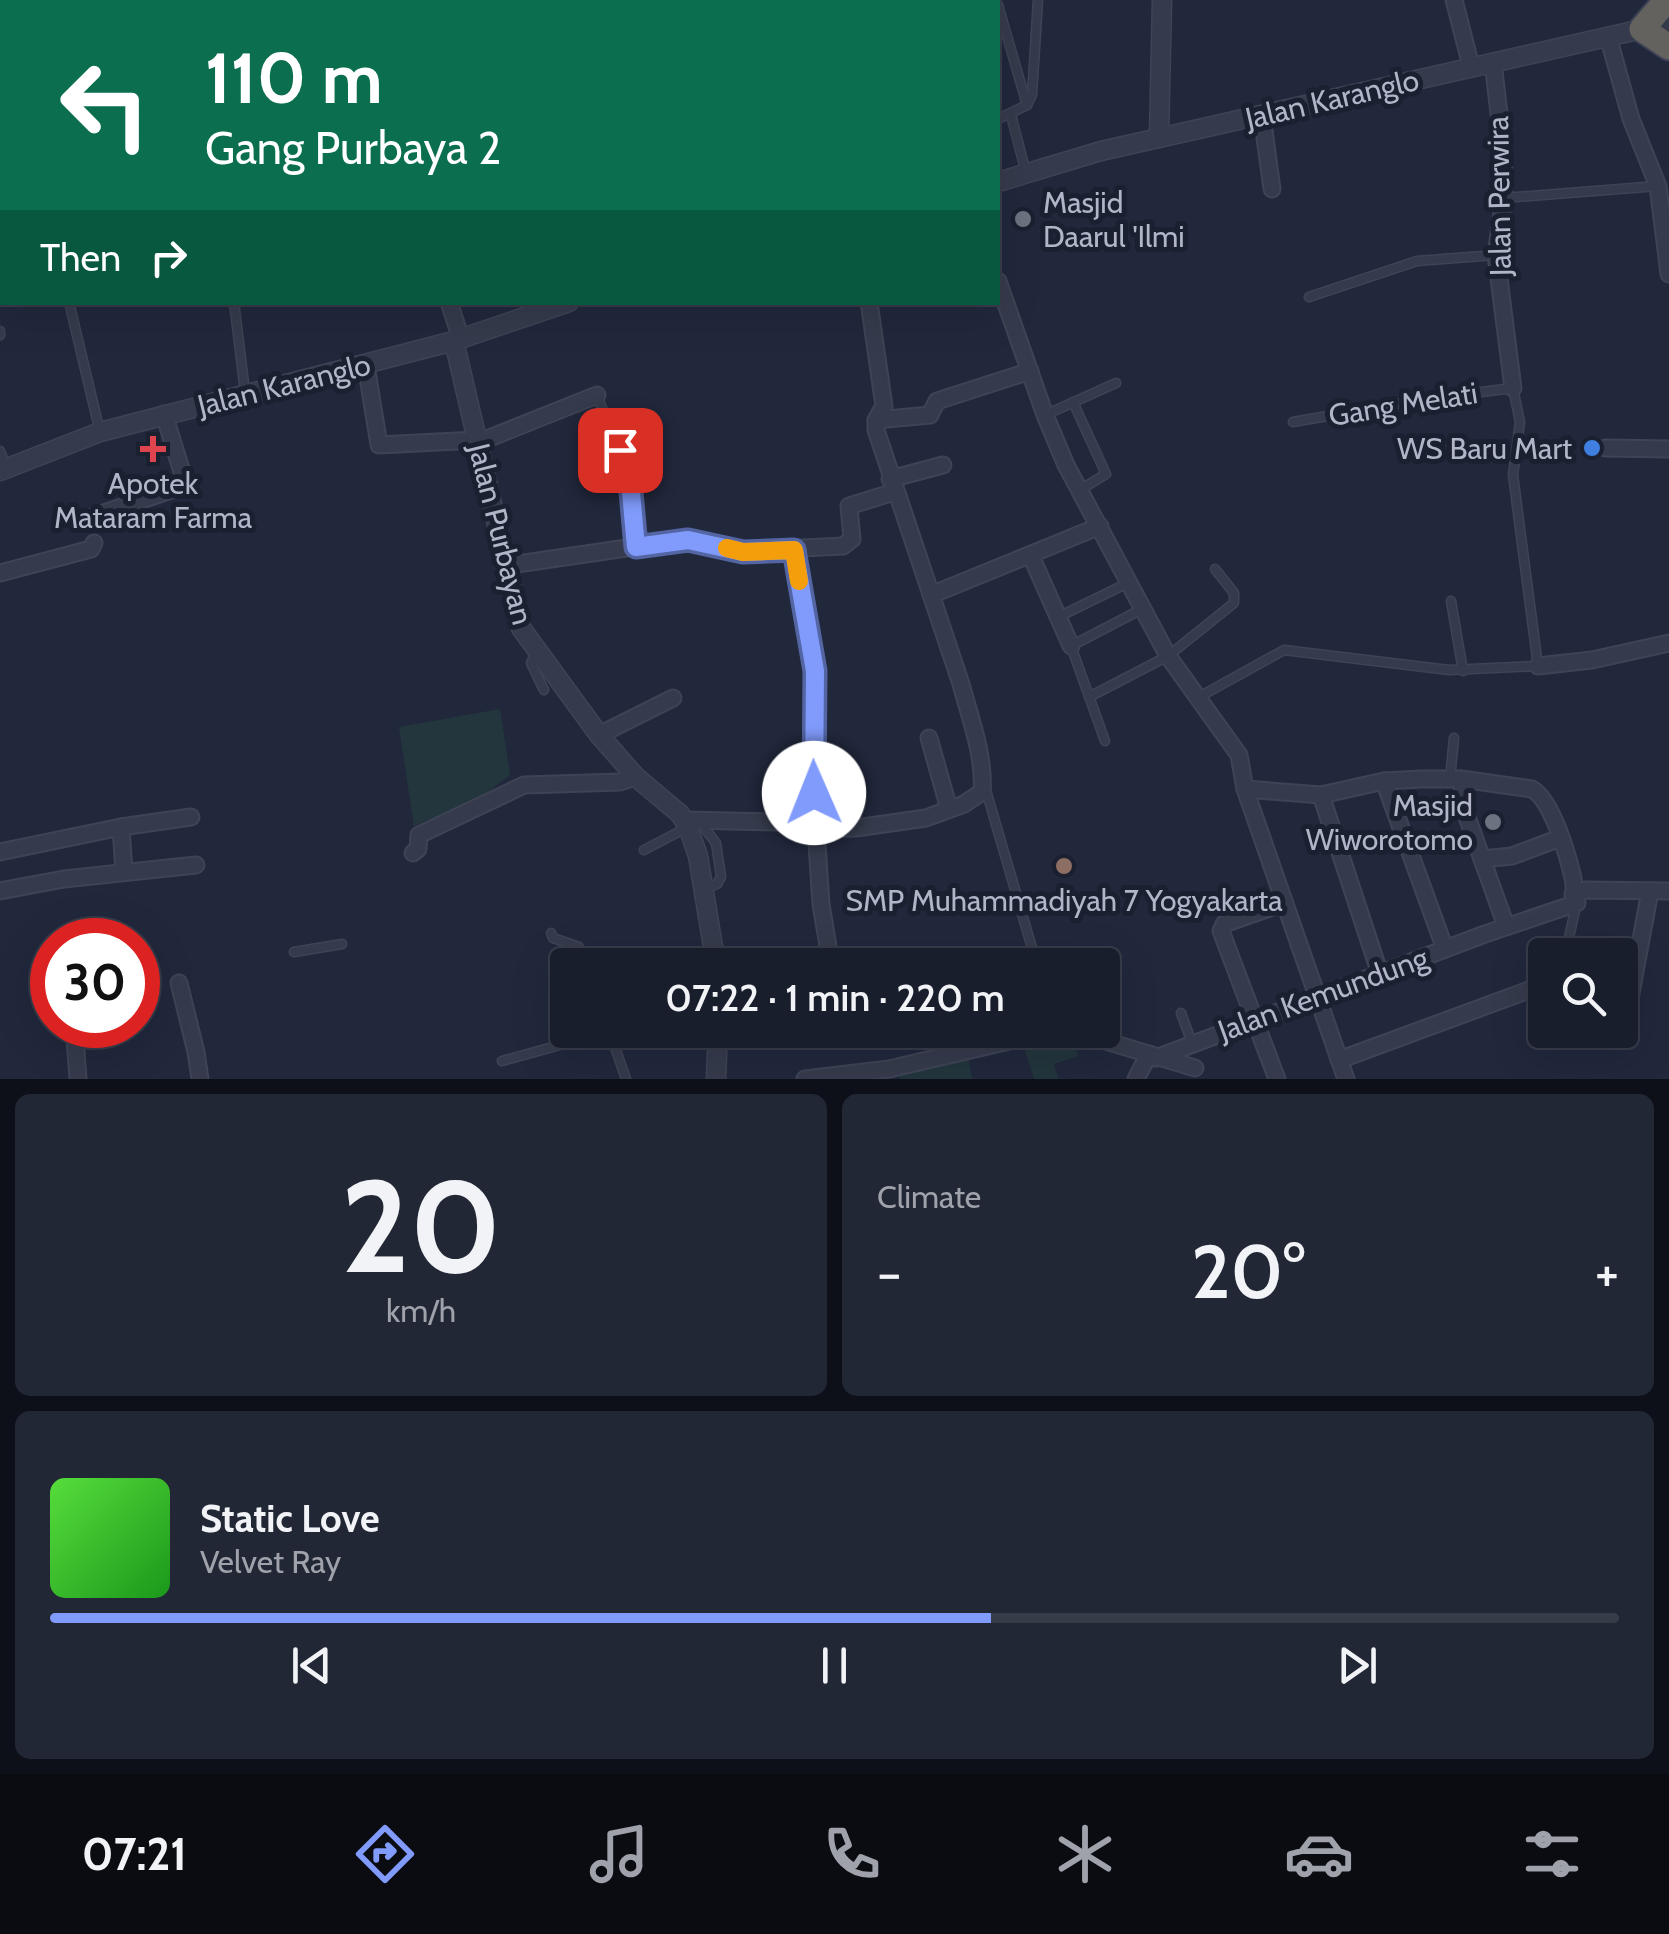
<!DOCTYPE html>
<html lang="en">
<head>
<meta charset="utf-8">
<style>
	:root { --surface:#191e2d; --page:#222735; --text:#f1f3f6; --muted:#9fa2aa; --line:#373c49; --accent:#819bfc }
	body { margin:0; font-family:Cabin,sans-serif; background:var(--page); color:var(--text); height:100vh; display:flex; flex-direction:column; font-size:38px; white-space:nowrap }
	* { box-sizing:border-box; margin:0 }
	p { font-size:32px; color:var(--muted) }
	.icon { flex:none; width:55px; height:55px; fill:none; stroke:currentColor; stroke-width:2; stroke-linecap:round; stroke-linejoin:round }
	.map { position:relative; height:1079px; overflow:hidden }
	.drawer { display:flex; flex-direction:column; gap:15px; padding:15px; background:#0e1019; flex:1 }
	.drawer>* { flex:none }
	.banner { position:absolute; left:0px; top:0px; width:1000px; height:305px; box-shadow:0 10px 40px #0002,0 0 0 2px var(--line); background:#0b6e4f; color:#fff; overflow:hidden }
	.tools { position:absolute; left:1528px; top:938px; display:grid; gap:20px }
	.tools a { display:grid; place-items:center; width:110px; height:110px; border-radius:10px; background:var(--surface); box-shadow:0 10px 40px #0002,0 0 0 2px var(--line); font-size:50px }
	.speed { position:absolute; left:30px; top:918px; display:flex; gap:20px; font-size:50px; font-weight:700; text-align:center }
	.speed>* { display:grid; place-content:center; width:130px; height:130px; border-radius:50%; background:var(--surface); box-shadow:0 10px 40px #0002,0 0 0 2px var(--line); line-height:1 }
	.speed .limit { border:15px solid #d22; background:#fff; color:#111 }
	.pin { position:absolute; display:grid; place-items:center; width:85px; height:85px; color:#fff; margin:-42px; border-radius:20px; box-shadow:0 5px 15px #0006 }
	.me { position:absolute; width:110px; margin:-55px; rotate:359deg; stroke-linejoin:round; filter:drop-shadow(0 0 8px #0008) }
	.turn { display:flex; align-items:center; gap:35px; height:210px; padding:0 40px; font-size:45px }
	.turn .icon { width:130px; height:130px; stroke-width:2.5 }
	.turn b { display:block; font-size:70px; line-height:85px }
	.then { display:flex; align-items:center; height:95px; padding:0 40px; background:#0003; gap:20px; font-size:38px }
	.big { font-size:75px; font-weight:600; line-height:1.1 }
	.drawer .tile { flex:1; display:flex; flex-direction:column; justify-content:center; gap:15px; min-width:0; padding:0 35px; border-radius:15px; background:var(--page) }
	.drawer .dial { align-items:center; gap:0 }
	.dial b { font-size:130px; line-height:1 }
	.song { display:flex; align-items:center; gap:30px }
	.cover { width:120px; height:120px; border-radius:15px; background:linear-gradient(135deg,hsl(110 70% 55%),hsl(120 70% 35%)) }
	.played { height:10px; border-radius:5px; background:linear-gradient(90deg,var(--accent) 60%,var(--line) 60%) }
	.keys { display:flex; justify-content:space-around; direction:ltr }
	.heat { display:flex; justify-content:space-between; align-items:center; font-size:55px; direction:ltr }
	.drawer .tiles { flex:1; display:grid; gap:15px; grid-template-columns:1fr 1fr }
	.tile:last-child { grid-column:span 2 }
	.trip { position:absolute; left:550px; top:948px; width:570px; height:100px; border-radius:10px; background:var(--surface); box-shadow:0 10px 40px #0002,0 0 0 2px var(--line); font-weight:600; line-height:100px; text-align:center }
	.menu { display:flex; height:160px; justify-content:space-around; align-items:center; background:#0a0c12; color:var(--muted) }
	.menu .icon { width:70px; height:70px }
	.menu .on { color:var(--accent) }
	.menu b { font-size:45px; color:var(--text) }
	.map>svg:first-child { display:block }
</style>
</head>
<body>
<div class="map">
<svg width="1669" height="1079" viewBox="0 0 1669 1079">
	<rect width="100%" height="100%" fill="#21283c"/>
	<g fill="#23363d">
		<path d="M500 709 510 775 477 800 414 826 399 727Z"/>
		<path d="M1071 1035 1078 1056 1054 1064 1058 1079H1034L1025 1051Z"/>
		<path d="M969 1060 972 1079H900L899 1073Z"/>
	</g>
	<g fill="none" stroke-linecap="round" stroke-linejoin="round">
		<defs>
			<g id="service">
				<path d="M908 0 909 2"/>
				<path d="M998 5 1027 105"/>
				<path d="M1011 115 1026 173"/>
				<path d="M998 119 1027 105 1032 95 1038 0"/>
				<path d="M1504 198 1658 186"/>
				<path d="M1309 297 1417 261 1496 255"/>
				<path d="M69 302 100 432"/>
				<path d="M234 302 245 392"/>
				<path d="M0 331V335"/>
				<path d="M597 395 625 468 636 547"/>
				<path d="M1073 402 1106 474 1080 490"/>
				<path d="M1045 415 1116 383"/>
				<path d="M0 451 7 469"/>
				<path d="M1451 601 1463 671"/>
				<path d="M1058 617 1130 582"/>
				<path d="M537 651 531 663 544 690"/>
				<path d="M1089 697 1168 656 1234 603V593L1215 569"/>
				<path d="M1199 697 1284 650 1449 670 1538 666 1513 475 1520 422 1513 388 1418 400 1293 422"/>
				<path d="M1105 741 1071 646 1144 608"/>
				<path d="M1450 779 1454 738"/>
				<path d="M985 787 1037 965"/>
				<path d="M699 821 716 843 721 877 717 884 703 890"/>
				<path d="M644 850 688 827"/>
				<path d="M551 933 553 938 579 947 584 965"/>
				<path d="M294 952 342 944"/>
				<path d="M1565 955 1576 906"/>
				<path d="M1545 1006V1018"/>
				<path d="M1181 1013 1192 1043"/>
				<path d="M609 1030 626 1079"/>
				<path d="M502 1061 567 1043 598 1030"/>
			</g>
			<g id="minor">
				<path d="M221 0V2"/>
				<path d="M381 0 383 2"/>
				<path d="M510 0V2"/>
				<path d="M645 0V2"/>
				<path d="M714 0 715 2"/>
				<path d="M874 0 875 2"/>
				<path d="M1454 0 1471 66"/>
				<path d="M331 2 366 0"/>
				<path d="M1608 36 1631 119 1658 186 1669 274"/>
				<path d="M1493 62 1503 148 1504 198 1496 255 1513 388"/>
				<path d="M0 90H2"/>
				<path d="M1262 116 1272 189"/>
				<path d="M0 144 2 149"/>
				<path d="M998 281 1045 415 1066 465 1168 656 1239 755 1245 789 1346 1079"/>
				<path d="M449 302 461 339"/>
				<path d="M366 365 379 445 476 440"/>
				<path d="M876 420 930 415 937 401 1030 371"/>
				<path d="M477 443 597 395"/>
				<path d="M1605 448 1669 449"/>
				<path d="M890 479 943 465"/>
				<path d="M86 519 186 485 164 414"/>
				<path d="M794 549 815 671 812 757 816 829 821 904 829 952"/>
				<path d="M1031 556 1071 646"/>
				<path d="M504 566 681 540 743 551 843 546 852 539 849 506 894 492"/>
				<path d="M0 573 91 549 94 543"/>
				<path d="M931 595 1100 526"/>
				<path d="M1538 666 1592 660 1669 643"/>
				<path d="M599 735 673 698"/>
				<path d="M929 738 949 809"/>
				<path d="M1461 779 1467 817 1506 926"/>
				<path d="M1384 781 1445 949"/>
				<path d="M1321 795 1380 974"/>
				<path d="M684 820 779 822 816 829 856 828 926 818 964 804 982 792C985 757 970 718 961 684L876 430V420L884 406 869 302"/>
				<path d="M121 827 124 872"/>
				<path d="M0 852 121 827 191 817"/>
				<path d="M413 853 418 849 419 835 524 785 620 782 636 777"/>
				<path d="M1482 859 1512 856 1560 838"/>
				<path d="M0 891 64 879 196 865"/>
				<path d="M1573 894 1585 890 1669 891"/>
				<path d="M179 983 196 1052 200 1079"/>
				<path d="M1620 1008 1629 1004 1650 891"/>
				<path d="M1069 1030 1195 1068"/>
				<path d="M75 1038 78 1079"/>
				<path d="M1156 1058 1485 934 1577 903C1573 894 1575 887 1573 878 1568 856 1552 800 1532 789L1461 779H1421L1384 781 1321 795 1245 789"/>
				<path d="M1339 1060 1545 984"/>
				<path d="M805 1079 889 1069 1056 1030"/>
				<path d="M1136 1079 1149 1054"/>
				<path d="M1277 1079 1221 931 1224 924 1284 903"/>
			</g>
			<g id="tertiary">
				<path d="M1159 138 1162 0"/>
				<path d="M998 182 1101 151 1669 23"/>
				<path d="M454 341 521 628 599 735 636 777 680 814 688 827 698 856 716 965"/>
				<path d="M0 471 100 432 454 341 569 302"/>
				<path d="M716 1079 718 1030"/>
			</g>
			<path id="trunk" d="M1667 0 1642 29 1669 47"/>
		</defs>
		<use href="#service" stroke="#3e4455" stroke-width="11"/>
		<use href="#minor" stroke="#3e4455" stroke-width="19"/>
		<use href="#tertiary" stroke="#3e4455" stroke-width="21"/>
		<use href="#trunk" stroke="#3d4254" stroke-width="29"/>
		<use href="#service" stroke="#353b4c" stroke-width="8"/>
		<use href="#minor" stroke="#353b4c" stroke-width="15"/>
		<use href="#tertiary" stroke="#353b4c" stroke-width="18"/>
		<use href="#trunk" stroke="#63625f" stroke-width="25"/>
	</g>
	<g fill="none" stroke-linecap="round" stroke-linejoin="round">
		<defs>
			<path id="route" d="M620 450 631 492 636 547 688 540 743 552 794 550 815 671 814 793"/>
		</defs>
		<use href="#route" stroke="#5465a4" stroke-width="25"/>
		<use href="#route" stroke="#819bfc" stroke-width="18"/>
		<path stroke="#f59e0b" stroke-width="18" d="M727 548 743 552 794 550 799 581"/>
	</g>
	<g fill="#6b7280" stroke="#1b2031" stroke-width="4">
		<circle cx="1023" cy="219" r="10"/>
		<circle cx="1493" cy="822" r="10"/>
	</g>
	<circle fill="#3f7fe0" stroke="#1b2031" stroke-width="4" cx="1592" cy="448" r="10"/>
	<path fill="#e0444e" stroke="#1b2031" stroke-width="4" d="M148 434h10v10h10v10h-10v10h-10v-10h-10v-10h10z"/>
	<circle fill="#8d6e63" stroke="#1b2031" stroke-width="4" cx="1064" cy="866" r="10"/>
	<g text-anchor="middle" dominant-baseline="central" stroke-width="10" stroke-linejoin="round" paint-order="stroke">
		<g font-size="30" fill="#b0b5c8" stroke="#1b2031">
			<text transform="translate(1332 99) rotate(-13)">Jalan Karanglo</text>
			<text transform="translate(1499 196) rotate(-91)">Jalan Perwira</text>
			<text transform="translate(284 385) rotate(-14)">Jalan Karanglo</text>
			<text transform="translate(1403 404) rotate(-9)">Gang Melati</text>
			<text transform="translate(501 534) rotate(76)">Jalan Purbayan</text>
			<text transform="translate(1323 994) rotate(-20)">Jalan Kemundung</text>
		</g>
		<g font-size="30" fill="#b0b5c8" stroke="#1b2031" text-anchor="end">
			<text x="1043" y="202" text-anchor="start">Masjid<tspan x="1043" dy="34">Daarul 'Ilmi</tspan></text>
			<text x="1572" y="448">WS Baru Mart</text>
			<text x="153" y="483" text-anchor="middle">Apotek<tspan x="153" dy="34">Mataram Farma</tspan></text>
			<text x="1473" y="805">Masjid<tspan x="1473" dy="34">Wiworotomo</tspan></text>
			<text x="1064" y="900" text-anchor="middle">SMP Muhammadiyah 7 Yogyakarta</text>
		</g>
	</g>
</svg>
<div class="tools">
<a><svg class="icon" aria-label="search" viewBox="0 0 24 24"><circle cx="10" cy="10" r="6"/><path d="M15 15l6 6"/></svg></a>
</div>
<div class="speed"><div class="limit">30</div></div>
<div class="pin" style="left:620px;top:450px;background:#d93025"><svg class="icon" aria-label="arrive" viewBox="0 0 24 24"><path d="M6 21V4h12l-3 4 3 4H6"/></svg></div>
<svg class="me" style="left:814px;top:793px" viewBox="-20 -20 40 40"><circle r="19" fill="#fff"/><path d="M0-13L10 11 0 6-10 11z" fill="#819bfc"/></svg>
<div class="trip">07:22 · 1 min · 220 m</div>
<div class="banner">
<div class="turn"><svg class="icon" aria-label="left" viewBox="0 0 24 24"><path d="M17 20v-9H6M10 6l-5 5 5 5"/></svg><div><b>110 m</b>Gang Purbaya 2</div></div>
<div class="then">Then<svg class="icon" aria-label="right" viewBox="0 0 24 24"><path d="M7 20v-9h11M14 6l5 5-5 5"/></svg></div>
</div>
</div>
<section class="drawer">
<div class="tiles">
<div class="tile dial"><b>20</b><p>km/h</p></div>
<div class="tile"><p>Climate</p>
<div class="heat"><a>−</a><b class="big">20°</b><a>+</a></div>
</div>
<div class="tile">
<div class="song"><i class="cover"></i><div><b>Static Love</b><p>Velvet Ray</p></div></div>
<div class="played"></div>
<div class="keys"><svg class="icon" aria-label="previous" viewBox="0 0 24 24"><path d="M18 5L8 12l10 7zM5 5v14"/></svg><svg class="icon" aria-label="pause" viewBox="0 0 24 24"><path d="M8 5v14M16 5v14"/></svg><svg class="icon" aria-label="next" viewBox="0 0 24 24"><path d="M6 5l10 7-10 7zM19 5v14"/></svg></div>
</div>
</div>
</section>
<nav class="menu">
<b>07:21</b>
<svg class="icon on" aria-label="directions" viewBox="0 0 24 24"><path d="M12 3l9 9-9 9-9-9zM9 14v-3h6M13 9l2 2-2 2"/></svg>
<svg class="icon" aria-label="music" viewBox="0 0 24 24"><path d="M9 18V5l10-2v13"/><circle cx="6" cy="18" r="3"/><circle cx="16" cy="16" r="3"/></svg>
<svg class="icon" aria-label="phone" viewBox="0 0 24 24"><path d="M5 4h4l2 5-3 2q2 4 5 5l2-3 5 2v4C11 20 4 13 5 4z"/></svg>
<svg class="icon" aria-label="climate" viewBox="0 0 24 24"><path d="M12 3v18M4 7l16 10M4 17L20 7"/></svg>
<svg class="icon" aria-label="car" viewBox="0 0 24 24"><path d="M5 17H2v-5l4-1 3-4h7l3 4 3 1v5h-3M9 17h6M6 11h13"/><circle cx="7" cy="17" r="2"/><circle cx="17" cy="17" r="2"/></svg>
<svg class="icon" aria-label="filters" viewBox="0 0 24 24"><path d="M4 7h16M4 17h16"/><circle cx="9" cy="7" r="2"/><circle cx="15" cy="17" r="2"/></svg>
</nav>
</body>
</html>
